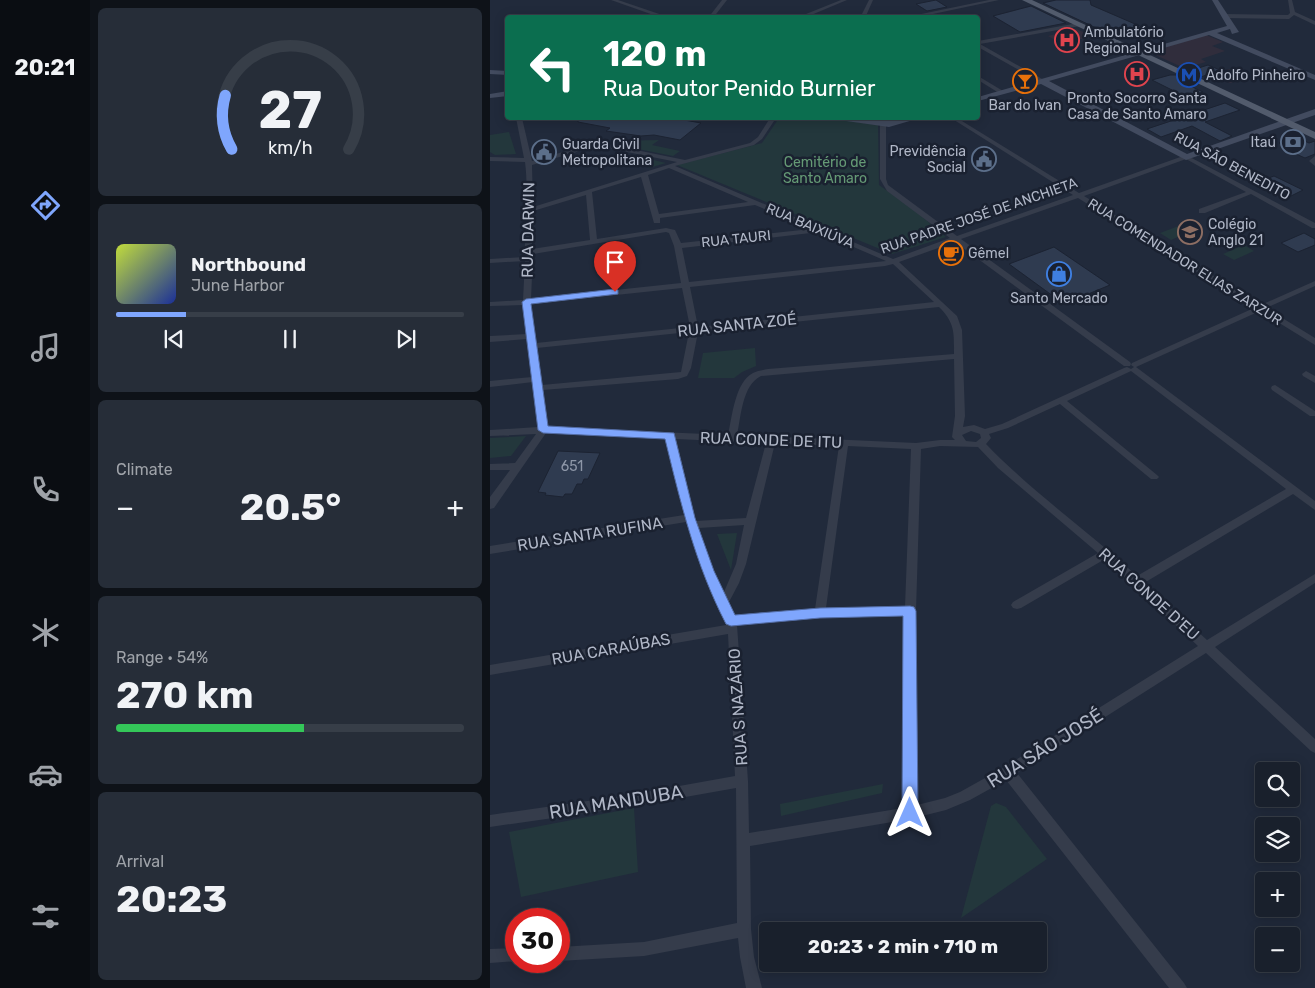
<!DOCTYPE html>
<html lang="en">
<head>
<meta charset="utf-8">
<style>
	:root { --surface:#19202c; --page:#262d38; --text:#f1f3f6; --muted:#9fa3a9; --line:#373e48; --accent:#7fa6fd }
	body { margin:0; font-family:Rubik,sans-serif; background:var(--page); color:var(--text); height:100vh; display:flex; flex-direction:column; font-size:19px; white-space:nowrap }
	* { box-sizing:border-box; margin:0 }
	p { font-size:16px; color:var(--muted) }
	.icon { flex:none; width:28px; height:28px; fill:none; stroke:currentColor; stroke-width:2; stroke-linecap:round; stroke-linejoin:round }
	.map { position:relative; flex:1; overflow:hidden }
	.side { display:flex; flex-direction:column; gap:8px; padding:8px; background:#0e1218; width:400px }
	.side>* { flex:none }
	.guide { position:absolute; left:15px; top:15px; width:475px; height:105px; border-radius:5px; box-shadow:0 2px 12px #0003,0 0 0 1px var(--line); background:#0b6e4f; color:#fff; overflow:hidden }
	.fabs { position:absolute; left:765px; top:762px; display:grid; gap:10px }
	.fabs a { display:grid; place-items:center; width:45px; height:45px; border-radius:5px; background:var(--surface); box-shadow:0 2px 12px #0003,0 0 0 1px var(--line); font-size:25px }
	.speed { position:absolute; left:15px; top:908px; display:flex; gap:10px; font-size:25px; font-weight:700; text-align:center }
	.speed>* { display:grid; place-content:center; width:65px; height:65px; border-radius:50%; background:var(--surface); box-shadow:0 2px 12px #0003,0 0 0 1px var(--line); line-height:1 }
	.speed .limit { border:8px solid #d22; background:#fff; color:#111 }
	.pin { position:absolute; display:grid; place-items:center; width:42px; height:42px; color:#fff; margin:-51px -21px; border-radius:50% 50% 50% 0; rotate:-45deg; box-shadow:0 0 5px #0007 }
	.pin .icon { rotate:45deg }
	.me { position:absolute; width:55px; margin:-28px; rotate:0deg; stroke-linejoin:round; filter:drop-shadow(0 0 4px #0008) }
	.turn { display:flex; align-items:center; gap:18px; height:105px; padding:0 15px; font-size:22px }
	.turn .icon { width:65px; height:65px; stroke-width:2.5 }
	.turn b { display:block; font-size:35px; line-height:42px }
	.big { font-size:38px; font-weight:700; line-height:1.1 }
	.side .widget { flex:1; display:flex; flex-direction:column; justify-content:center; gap:8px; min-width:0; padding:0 18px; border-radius:8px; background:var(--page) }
	.side .dial { align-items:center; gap:0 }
	.dial svg { height:130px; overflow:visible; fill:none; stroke:var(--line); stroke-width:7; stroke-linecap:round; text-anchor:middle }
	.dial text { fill:var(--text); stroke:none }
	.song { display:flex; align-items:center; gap:15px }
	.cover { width:60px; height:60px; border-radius:8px; background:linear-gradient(135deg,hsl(70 70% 55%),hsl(230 70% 35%)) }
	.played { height:5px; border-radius:2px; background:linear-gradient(90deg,var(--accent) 20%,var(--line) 20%) }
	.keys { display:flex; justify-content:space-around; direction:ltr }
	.heat { display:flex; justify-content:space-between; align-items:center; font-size:28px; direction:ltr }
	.charge { height:8px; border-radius:4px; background:linear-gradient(90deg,#34c759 54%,var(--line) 0) }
	.trip { position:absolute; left:269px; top:922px; width:288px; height:50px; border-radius:5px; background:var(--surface); box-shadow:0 2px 12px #0003,0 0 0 1px var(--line); font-weight:700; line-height:50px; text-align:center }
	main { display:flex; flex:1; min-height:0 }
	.tab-bar { display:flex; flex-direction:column; width:90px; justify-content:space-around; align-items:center; background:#0a0d12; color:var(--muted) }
	.tab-bar .icon { width:35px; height:35px }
	.tab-bar .active { color:var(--accent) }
	.tab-bar b { font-size:22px; color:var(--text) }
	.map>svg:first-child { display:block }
</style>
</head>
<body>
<main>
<nav class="tab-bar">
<b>20:21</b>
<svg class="icon active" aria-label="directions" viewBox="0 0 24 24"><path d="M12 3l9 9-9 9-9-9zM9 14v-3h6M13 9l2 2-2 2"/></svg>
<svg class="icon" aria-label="music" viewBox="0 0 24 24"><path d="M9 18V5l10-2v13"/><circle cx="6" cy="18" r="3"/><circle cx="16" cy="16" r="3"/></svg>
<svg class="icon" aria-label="phone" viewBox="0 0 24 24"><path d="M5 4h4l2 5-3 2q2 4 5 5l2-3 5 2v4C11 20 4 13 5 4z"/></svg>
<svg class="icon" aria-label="climate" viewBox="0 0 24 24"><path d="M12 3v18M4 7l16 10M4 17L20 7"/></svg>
<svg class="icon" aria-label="car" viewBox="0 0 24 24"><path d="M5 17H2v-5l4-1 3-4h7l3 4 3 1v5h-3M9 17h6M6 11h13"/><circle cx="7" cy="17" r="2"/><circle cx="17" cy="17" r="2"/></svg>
<svg class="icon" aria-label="filters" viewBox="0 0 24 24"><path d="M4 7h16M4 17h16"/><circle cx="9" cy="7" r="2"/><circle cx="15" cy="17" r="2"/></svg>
</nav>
<section class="side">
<div class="widget dial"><svg viewBox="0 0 100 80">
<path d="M14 69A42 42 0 1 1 86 69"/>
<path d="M14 69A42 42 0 0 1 10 36" stroke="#7fa6fd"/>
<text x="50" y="56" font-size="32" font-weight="700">27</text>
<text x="50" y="72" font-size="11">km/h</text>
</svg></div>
<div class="widget">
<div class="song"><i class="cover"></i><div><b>Northbound</b><p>June Harbor</p></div></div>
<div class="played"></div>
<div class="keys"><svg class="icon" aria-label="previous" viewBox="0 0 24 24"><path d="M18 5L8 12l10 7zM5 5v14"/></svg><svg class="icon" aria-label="pause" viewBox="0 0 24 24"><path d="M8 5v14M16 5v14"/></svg><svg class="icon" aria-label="next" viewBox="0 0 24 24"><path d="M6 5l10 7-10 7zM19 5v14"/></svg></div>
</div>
<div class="widget"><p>Climate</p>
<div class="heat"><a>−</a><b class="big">20.5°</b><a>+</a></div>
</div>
<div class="widget"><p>Range · 54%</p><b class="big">270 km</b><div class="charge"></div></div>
<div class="widget"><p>Arrival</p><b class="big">20:23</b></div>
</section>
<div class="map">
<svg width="825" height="988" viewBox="0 0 825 988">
	<rect width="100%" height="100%" fill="#212a3b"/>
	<g fill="#302d3c">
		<path d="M586 29 603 36 572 44 558 36Z"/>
		<path d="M716 35 733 42 722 46 735 51 711 59 716 62 694 68 659 52Z"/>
		<path d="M739 69 758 78 740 83 721 75Z"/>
	</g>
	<g fill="#23373c">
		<path d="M289 118H341L388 125 389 185 423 209 456 237 402 254 187 165 272 143Z"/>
		<path d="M19 132 26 154 5 155 0 152V135Z"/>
		<path d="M169 140 162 145 190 151 183 156 138 147 122 141Z"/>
		<path d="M143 155 176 163 159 168 149 160 141 163 134 158Z"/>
		<path d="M694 224 704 230 681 240 670 233Z"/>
		<path d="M754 245 764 251 744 260 733 254Z"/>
		<path d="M265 348 266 366 252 372 244 378H208L213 353Z"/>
		<path d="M36 436 21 456 0 458V438Z"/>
		<path d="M247 533 241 570 227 534Z"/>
		<path d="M393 784 392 793 291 816 290 804Z"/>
		<path d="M506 803 516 807 557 859 471 918 501 806Z"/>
		<path d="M144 808 148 872 31 897 19 832Z"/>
	</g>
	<g fill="#2f3b50" stroke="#1c2332">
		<path d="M446 0 457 7 437 11 426 4Z"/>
		<path d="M566 0H600L601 5 652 27 621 35 553 3Z"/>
		<path d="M541 6 576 23 530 32 503 16Z"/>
		<path d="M718 65 730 70 711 77 699 71Z"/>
		<path d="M680 75H686L698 81 692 82 713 92 692 98 678 91 682 90 662 80Z"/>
		<path d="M735 103 750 110 715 122 742 136 730 141 702 126 671 137 657 129Z"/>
		<path d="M88 118H183L211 123 190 140 164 135 151 136 116 131 120 128 88 122Z"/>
		<path d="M806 137 819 143 825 141V154L815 158 799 151 803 149 789 143Z"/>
		<path d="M784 176 813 190 801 196 771 181Z"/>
		<path d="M814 233 825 239V245L808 252 791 243Z"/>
		<path d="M564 247 620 285 574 304 519 264Z"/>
		<path d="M68 451 110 453 98 479H94L92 484H87L82 494H75L73 497 55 495 56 493 48 492Z"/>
	</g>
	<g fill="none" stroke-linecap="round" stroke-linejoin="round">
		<g fill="#353c4b" fill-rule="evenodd">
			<path d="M121 0H128L181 18H172Z"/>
			<path d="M232 0H237L223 18H218Z"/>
			<path d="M351 0H357L314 18H306Z"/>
			<path d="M379 0H383L375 18H370Z"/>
			<path d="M499 0H509L424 18H412Z"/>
			<path d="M798 0H802L805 12 825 21V25L804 15 799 19 735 18 732 16 735 14 798 15 800 13Z"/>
			<path d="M588 23 590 26 490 44 554 80V82L552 83 488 47V41Z"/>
			<path d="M488 76 513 91 514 92 509 93 488 80Z"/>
			<path d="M26 118H32L42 161 107 142 195 160 260 143 268 137 280 118H286L272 139 264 145 185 166 403 259 460 238 397 191 390 179V124L393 122 396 124V179L398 185 467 236 583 195 461 118H467L589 193 696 155 825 223V228H822L761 194 715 213H709V209L756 192 696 159 594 196 771 305 825 281V286L776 308 825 338V345L770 311 646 367 825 501V510L803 494 654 583 717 640 825 574V583L725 647 825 739V753L821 751 716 653 527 773 694 983 697 988H679L516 780 480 800 456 810 420 819 260 846 261 929 264 957 272 988H256L250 957 248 938 154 956 69 961V947L154 942 247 923 246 788 139 807 0 827V815L139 795 245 776 238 634 0 675V665L236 625 213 571 196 522 0 554V546L194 515 176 438 56 433 4 508 0 509V497L20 470H0V464L25 463 46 434 0 436V430L48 427 43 382 0 387V381L42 377 37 339 0 342V336L37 334 33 305 0 306V302L33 300 35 261 0 263V259L35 257C34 225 39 193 35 162L0 161V157L34 158ZM107 146 187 162 43 207 42 165ZM179 168 258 202 169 214 158 175ZM151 177 164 223H170V218L265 205 321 229 191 243 185 230 176 228 107 239 102 192ZM96 195 100 240 42 249V230L43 211ZM588 198 764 308 642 363 641 365 644 367 641 369 637 367 634 368 512 424 495 429 484 425 473 427 475 416 472 330 467 316 409 262 465 242 634 366H640L641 364 640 362 471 239ZM176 232 179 233 184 246 191 283 41 299 43 254ZM329 232 396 261 199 282 192 248ZM403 264 444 302 208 327 200 287 395 266ZM192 288 200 327 46 343 41 304ZM449 307C465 323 464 332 464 354L278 369C273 370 267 371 263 373 245 382 242 417 238 435L57 427 53 390 188 379 197 376 201 368 208 332ZM199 332 191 372 52 385 47 348ZM464 359 465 416 462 437 465 440H450L426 443 247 435C251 417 252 385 271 376ZM641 371 796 489 647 576C598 531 542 492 496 444L501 438 499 434 518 428 570 404 661 479H667L669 477 667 475 577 401ZM481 431 490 434 491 438 486 442 476 441 472 435ZM186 439 276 443 256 518 206 521ZM285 443 349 446 325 609 244 616 239 602 249 583 256 564ZM358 446 421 449 415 607 336 608ZM450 446 488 447 508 468 608 553 523 602 521 605 523 608 527 609 531 608 615 559 708 646 513 768 470 792 455 798 427 805 426 611 431 449ZM254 525 246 564 234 592 223 571 209 528ZM414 616 413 808 259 833 258 781 247 625 330 617Z"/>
			<path d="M825 156V166L819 161Z"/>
			<path d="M816 371 825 376V383L813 376 812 374Z"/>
			<path d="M785 385 825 411V416H820L782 390 781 388 782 386Z"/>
			<path d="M26 948V961H29L0 963V949Z"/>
		</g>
		<g fill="#424b5f" fill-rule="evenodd">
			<path d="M722 0H728L749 32 742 34 740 29 727 33 825 75V80L719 35 559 81 697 154 825 109V115L696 160 551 84 488 101V97L737 26Z"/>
			<path d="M0 70 18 71V75L0 74Z"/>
			<path d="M18 91V96L0 98V94Z"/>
			<path d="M352 118C368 116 383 122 399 121 410 121 419 117 430 118L399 127 356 121Z"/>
		</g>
		<path fill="#525b6c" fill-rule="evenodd" d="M532 0H542L825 132V139Z"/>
	</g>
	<path fill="#7fa6fd" stroke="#536ca4" d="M125 289 128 290V294L41 304 58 426 184 433 205 518 224 571 245 615 330 608 420 606 424 607 426 611 428 813 425 818 420 820 415 818 412 813 413 616 330 618 241 626 236 624C205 564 191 504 175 439L53 433 48 430 32 302 36 299Z"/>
	<defs>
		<symbol id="hospital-ring" viewBox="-11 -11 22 22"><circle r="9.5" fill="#1a2130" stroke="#e0444e" stroke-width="1.5"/><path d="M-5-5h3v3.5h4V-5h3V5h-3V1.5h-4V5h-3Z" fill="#e0444e"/></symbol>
		<symbol id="metro-ring" viewBox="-11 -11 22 22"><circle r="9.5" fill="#1a2130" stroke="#1a4fb4" stroke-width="1.5"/><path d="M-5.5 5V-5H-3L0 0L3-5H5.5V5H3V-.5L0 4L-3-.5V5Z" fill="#1a4fb4"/></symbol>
		<symbol id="bar-ring" viewBox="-11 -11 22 22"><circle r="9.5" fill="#1a2130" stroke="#e8710a" stroke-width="1.5"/><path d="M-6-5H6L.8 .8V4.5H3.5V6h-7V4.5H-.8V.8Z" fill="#e8710a"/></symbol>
		<symbol id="bank-ring" viewBox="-11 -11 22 22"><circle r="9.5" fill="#1a2130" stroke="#5c6f8a" stroke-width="1.5"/><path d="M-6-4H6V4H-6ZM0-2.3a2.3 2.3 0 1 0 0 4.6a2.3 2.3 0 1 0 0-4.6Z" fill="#5c6f8a"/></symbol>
		<symbol id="civic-ring" viewBox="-11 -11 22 22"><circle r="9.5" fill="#1a2130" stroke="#5c6f8a" stroke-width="1.5"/><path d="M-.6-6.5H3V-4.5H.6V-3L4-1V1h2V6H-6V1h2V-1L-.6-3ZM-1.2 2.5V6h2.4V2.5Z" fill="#5c6f8a"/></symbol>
		<symbol id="school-ring" viewBox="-11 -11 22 22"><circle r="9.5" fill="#1a2130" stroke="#8d6e63" stroke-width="1.5"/><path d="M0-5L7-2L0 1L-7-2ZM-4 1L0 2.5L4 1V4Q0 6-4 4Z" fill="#8d6e63"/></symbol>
		<symbol id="cafe-ring" viewBox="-11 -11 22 22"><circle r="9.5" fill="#1a2130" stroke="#e8710a" stroke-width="1.5"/><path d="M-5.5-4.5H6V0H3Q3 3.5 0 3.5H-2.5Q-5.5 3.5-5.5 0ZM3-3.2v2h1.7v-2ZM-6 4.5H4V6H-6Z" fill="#e8710a"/></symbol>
		<symbol id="shop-ring" viewBox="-11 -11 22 22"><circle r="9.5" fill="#1a2130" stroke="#3f7fe0" stroke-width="1.5"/><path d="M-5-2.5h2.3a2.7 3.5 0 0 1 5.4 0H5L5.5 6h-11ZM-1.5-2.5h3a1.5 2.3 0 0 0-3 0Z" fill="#3f7fe0"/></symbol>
	</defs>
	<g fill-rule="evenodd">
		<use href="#hospital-ring" x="563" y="26" width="28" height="28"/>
		<use href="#hospital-ring" x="633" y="60" width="28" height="28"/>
		<use href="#metro-ring" x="685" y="61" width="28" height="28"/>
		<use href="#bar-ring" x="521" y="67" width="28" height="28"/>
		<use href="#bank-ring" x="789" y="128" width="28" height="28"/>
		<use href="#civic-ring" x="40" y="138" width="28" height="28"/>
		<use href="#civic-ring" x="480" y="145" width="28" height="28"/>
		<use href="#school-ring" x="686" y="218" width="28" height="28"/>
		<use href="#cafe-ring" x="447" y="239" width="28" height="28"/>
		<use href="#shop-ring" x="555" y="260" width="28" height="28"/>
	</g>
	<g text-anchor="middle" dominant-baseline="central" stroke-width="5" stroke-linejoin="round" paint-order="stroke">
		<g font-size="14" fill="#b0b7c7" stroke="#1a2130" text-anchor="start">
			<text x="594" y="32">Ambulatório<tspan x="594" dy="16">Regional Sul</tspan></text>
			<text x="716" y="75">Adolfo Pinheiro</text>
			<text x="647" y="98" text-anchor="middle">Pronto Socorro Santa<tspan x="647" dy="16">Casa de Santo Amaro</tspan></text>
			<text x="535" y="105" text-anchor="middle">Bar do Ivan</text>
			<text x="786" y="142" text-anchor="end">Itaú</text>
			<text x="72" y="144">Guarda Civil<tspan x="72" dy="16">Metropolitana</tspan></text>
			<text x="476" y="151" text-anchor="end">Previdência<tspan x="476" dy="16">Social</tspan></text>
			<text x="718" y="224">Colégio<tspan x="718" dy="16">Anglo 21</tspan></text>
			<text x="478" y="253">Gêmel</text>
			<text x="569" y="298" text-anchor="middle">Santo Mercado</text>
		</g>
		<g font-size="14" fill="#659a75" stroke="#1a2130">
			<text x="335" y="162">Cemitério de<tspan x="335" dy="16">Santo Amaro</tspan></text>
		</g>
		<g font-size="14" fill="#b0b7c7" stroke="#1a2130">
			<text transform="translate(742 166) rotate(28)">RUA SÃO BENEDITO</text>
			<text transform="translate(489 216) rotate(-19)">RUA PADRE JOSÉ DE ANCHIETA</text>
			<text transform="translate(320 226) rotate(23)">RUA BAIXIÚVA</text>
			<text transform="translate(246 239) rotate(-6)">RUA TAURI</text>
			<text transform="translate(695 262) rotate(32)">RUA COMENDADOR ELIAS ZARZUR</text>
		</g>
		<g font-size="14" fill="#8e97a8">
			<text x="82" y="466">651</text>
		</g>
		<g font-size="16" fill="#b0b7c7" stroke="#1a2130">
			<text transform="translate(38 230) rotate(-89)">RUA DARWIN</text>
			<text transform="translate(247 325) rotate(-6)">RUA SANTA ZOÉ</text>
			<text transform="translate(281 440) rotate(2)">RUA CONDE DE ITU</text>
			<text transform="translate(100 534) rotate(-9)">RUA SANTA RUFINA</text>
			<text transform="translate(659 594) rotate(42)">RUA CONDE D'EU</text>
			<text transform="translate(121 649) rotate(-10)">RUA CARAÚBAS</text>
			<text transform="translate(248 707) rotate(-94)">RUA S NAZÁRIO</text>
		</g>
		<g font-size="19" fill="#b0b7c7" stroke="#1a2130">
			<text transform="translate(555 748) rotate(-32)">RUA SÃO JOSÉ</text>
			<text transform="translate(126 802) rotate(-9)">RUA MANDUBA</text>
		</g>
	</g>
</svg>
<div class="fabs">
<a><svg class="icon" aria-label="search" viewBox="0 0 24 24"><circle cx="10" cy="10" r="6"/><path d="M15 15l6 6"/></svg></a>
<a><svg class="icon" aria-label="layers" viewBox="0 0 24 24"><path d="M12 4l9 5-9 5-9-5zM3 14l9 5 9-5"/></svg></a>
<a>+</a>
<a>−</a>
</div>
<div class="speed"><div class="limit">30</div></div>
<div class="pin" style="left:125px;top:292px;background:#d93025"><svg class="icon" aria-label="arrive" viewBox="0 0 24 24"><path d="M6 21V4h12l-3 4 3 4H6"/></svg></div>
<svg class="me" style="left:420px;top:813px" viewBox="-20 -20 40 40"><path d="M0-17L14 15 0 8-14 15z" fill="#7fa6fd" stroke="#fff" stroke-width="4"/></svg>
<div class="trip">20:23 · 2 min · 710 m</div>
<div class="guide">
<div class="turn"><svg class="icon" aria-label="left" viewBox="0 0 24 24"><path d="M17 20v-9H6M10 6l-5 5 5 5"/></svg><div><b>120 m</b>Rua Doutor Penido Burnier</div></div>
</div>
</div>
</main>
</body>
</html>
